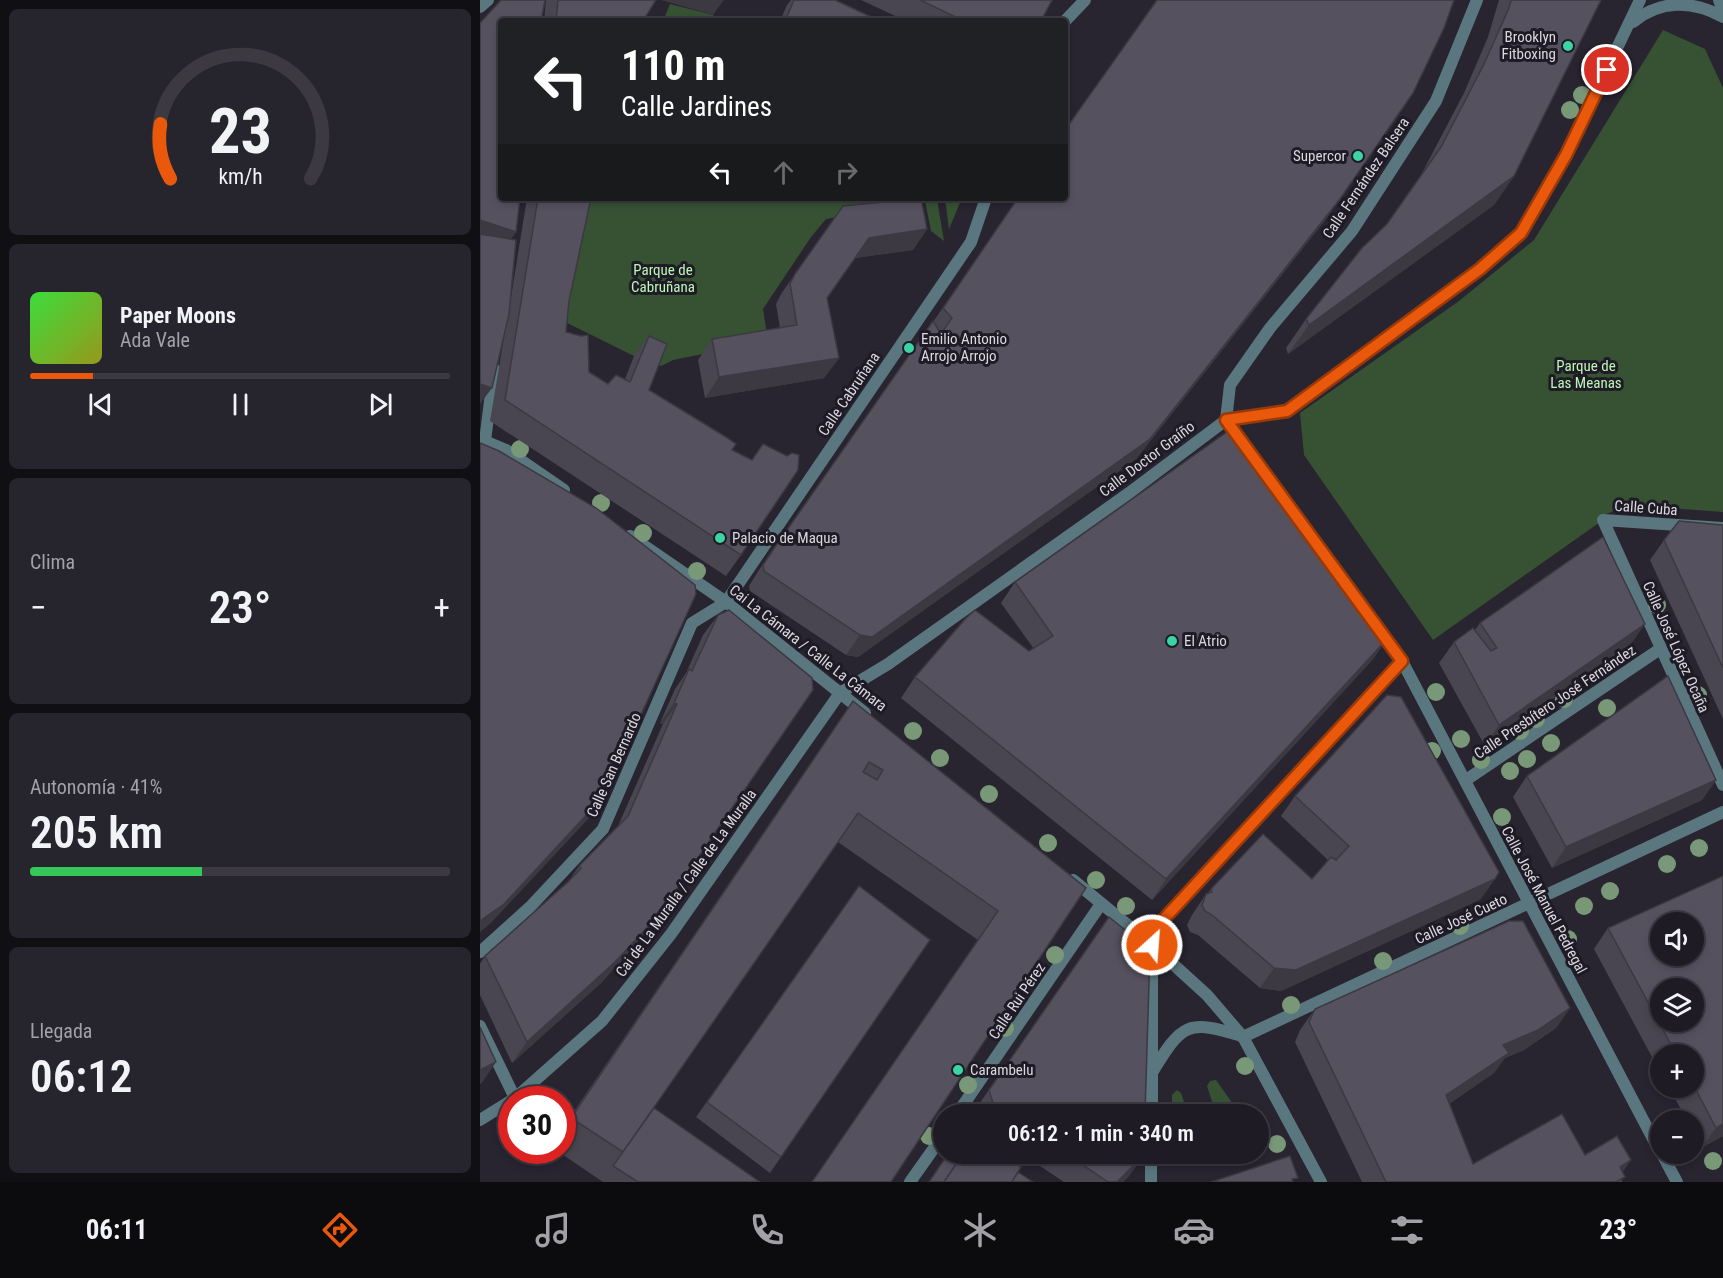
<!DOCTYPE html>
<html lang="es">
<head>
<meta charset="utf-8">
<style>
	:root { --surface:#1e1b24; --page:#26242c; --text:#f1f3f6; --muted:#a1a1a6; --line:#3c3941; --accent:#ea580c }
	body { margin:0; font-family:"Roboto Condensed",sans-serif; background:var(--page); color:var(--text); height:100vh; display:flex; flex-direction:column; font-size:22px; white-space:nowrap }
	* { box-sizing:border-box; margin:0 }
	p { font-size:20px; color:var(--muted) }
	.icon { flex:none; width:33px; height:33px; fill:none; stroke:currentColor; stroke-width:2; stroke-linecap:round; stroke-linejoin:round }
	.map { position:relative; flex:1; overflow:hidden }
	.sheet { display:flex; flex-direction:column; gap:9px; padding:9px; background:#100f14; width:480px }
	.sheet>* { flex:none }
	.banner { position:absolute; left:18px; top:18px; width:570px; height:183px; border-radius:6px; box-shadow:0 3px 9px #0003,0 0 0 2px var(--line); background:#202124; color:#fff; overflow:hidden }
	.fabs { position:absolute; left:1170px; top:912px; display:grid; gap:12px }
	.fabs a { display:grid; place-items:center; width:54px; height:54px; border-radius:50%; background:var(--surface); box-shadow:0 3px 9px #0003,0 0 0 2px var(--line); font-size:30px }
	.speed { position:absolute; left:18px; top:1086px; display:flex; gap:12px; font-size:30px; font-weight:700; text-align:center }
	.speed>* { display:grid; place-content:center; width:78px; height:78px; border-radius:50%; background:var(--surface); box-shadow:0 3px 9px #0003,0 0 0 2px var(--line); line-height:1 }
	.speed .limit { border:9px solid #d22; background:#fff; color:#111 }
	.pin { position:absolute; display:grid; place-items:center; width:51px; height:51px; color:#fff; margin:-26px; border:3px solid #fff; border-radius:50%; box-shadow:0 2px 6px #0007 }
	.me { position:absolute; width:66px; margin:-33px; rotate:26deg; stroke-linejoin:round; filter:drop-shadow(0 0 4px #0008) }
	.turn { display:flex; align-items:center; gap:21px; height:126px; padding:0 24px; font-size:27px }
	.turn .icon { width:78px; height:78px; stroke-width:2.5 }
	.turn b { display:block; font-size:42px; line-height:51px }
	.lanes { display:flex; align-items:center; height:57px; padding:0 24px; background:#0003; justify-content:center; gap:30px; direction:ltr }
	.lanes .off { opacity:.35 }
	.big { font-size:45px; font-weight:600; line-height:1.1 }
	.sheet .widget { flex:1; display:flex; flex-direction:column; justify-content:center; gap:9px; min-width:0; padding:0 21px; border-radius:9px; background:var(--page) }
	.sheet .dial { align-items:center; gap:0 }
	.dial svg { height:156px; overflow:visible; fill:none; stroke:var(--line); stroke-width:7; stroke-linecap:round; text-anchor:middle }
	.dial text { fill:var(--text); stroke:none }
	.song { display:flex; align-items:center; gap:18px }
	.cover { width:72px; height:72px; border-radius:9px; background:linear-gradient(135deg,hsl(120 70% 55%),hsl(60 70% 35%)) }
	.played { height:6px; border-radius:3px; background:linear-gradient(90deg,var(--accent) 15%,var(--line) 15%) }
	.keys { display:flex; justify-content:space-around; direction:ltr }
	.heat { display:flex; justify-content:space-between; align-items:center; font-size:33px; direction:ltr }
	.charge { height:9px; border-radius:4px; background:linear-gradient(90deg,#34c759 41%,var(--line) 0) }
	.trip { position:absolute; left:453px; top:1104px; width:336px; height:60px; border-radius:30px; background:var(--surface); box-shadow:0 3px 9px #0003,0 0 0 2px var(--line); font-weight:600; line-height:60px; text-align:center }
	.tabs { display:flex; height:96px; justify-content:space-around; align-items:center; background:#0c0b0e; color:var(--muted) }
	.tabs .icon { width:42px; height:42px }
	.tabs .active { color:var(--accent) }
	.tabs b { font-size:27px; color:var(--text) }
	main { display:flex; flex:1; min-height:0 }
	.map>svg:first-child { display:block }
</style>
</head>
<body>
<main>
<section class="sheet">
<div class="widget dial"><svg viewBox="0 0 100 80">
<path d="M14 69A42 42 0 1 1 86 69"/>
<path d="M14 69A42 42 0 0 1 9 41" stroke="#ea580c"/>
<text x="50" y="56" font-size="32" font-weight="700">23</text>
<text x="50" y="72" font-size="11">km/h</text>
</svg></div>
<div class="widget">
<div class="song"><i class="cover"></i><div><b>Paper Moons</b><p>Ada Vale</p></div></div>
<div class="played"></div>
<div class="keys"><svg class="icon" aria-label="previous" viewBox="0 0 24 24"><path d="M18 5L8 12l10 7zM5 5v14"/></svg><svg class="icon" aria-label="pause" viewBox="0 0 24 24"><path d="M8 5v14M16 5v14"/></svg><svg class="icon" aria-label="next" viewBox="0 0 24 24"><path d="M6 5l10 7-10 7zM19 5v14"/></svg></div>
</div>
<div class="widget"><p>Clima</p>
<div class="heat"><a>−</a><b class="big">23°</b><a>+</a></div>
</div>
<div class="widget"><p>Autonomía · 41%</p><b class="big">205 km</b><div class="charge"></div></div>
<div class="widget"><p>Llegada</p><b class="big">06:12</b></div>
</section>
<div class="map">
<svg width="1243" height="1182" viewBox="0 0 1243 1182">
	<rect width="100%" height="100%" fill="#282430"/>
	<g fill="#365233">
		<path d="M190 4 233 15 237 21H183Z"/>
		<path d="M1183 30 1225 49 1243 88V512L1149 505 1126 514 1123 520 953 640 824 455 820 413 979 301 1054 240Z"/>
		<path d="M107 198H379L382 213 346 219 331 237 283 309 288 341 193 360 181 366 154 356 81 320Z"/>
		<path d="M465 198H482L469 229Z"/>
		<path d="M457 199 464 241 451 231 445 201Z"/>
		<path d="M736 1080 760 1114H736L727 1086 730 1081Z"/>
		<path d="M697 1090 701 1093 708 1114H692V1095Z"/>
	</g>
	<g fill="none" stroke-linecap="round" stroke-linejoin="round">
		<g stroke="#5a7780" stroke-width="12">
			<path d="M0 7 8 0"/>
			<path d="M0 439 26 450 84 490"/>
			<path d="M5 441 14 369"/>
			<path d="M360 693 385 713"/>
			<path d="M986 780 1180 649"/>
			<path d="M593 880 672 945"/>
			<path d="M0 952 50 907 123 829 212 623 246 602 150 536"/>
			<path d="M0 1026 35 1098"/>
			<path d="M477 1114 621 904"/>
			<path d="M430 1182 464 1134"/>
		</g>
		<g stroke="#5a7780" stroke-width="12">
			<path d="M1239 0 1243 11"/>
			<path d="M585 21 605 0"/>
			<path d="M1153 22C1180 0 1212 0 1243 17"/>
			<path d="M746 420 750 385 790 328 872 231 956 101 997 0"/>
			<path d="M1243 528 1123 520 1243 785"/>
			<path d="M898 627 922 661 1180 1152"/>
			<path d="M360 693 246 602 491 242 506 198"/>
			<path d="M672 945 727 995 763 1037 841 1182"/>
			<path d="M763 1037 1243 812"/>
			<path d="M673 1071C702 1024 707 1019 762 1036"/>
			<path d="M33 1100 122 1021 191 934 360 693 408 664 649 493 746 420 807 411 1000 269 1041 233 1086 155 1160 0"/>
			<path d="M672 1114V945L683 920 922 661"/>
			<path d="M0 1120 32 1100"/>
			<path d="M1182 1154 1197 1182"/>
			<path d="M671 1182V1154"/>
		</g>
	</g>
	<g fill="#799878">
		<circle cx="1102" cy="95" r="9"/>
		<circle cx="1090" cy="110" r="9"/>
		<circle cx="40" cy="449" r="9"/>
		<circle cx="121" cy="503" r="9"/>
		<circle cx="163" cy="533" r="9"/>
		<circle cx="217" cy="571" r="9"/>
		<circle cx="1177" cy="605" r="9"/>
		<circle cx="956" cy="692" r="9"/>
		<circle cx="1218" cy="695" r="9"/>
		<circle cx="1084" cy="699" r="9"/>
		<circle cx="1127" cy="708" r="9"/>
		<circle cx="1056" cy="719" r="9"/>
		<circle cx="433" cy="731" r="9"/>
		<circle cx="1040" cy="731" r="9"/>
		<circle cx="981" cy="739" r="9"/>
		<circle cx="1071" cy="743" r="9"/>
		<circle cx="952" cy="751" r="9"/>
		<circle cx="460" cy="758" r="9"/>
		<circle cx="1047" cy="759" r="9"/>
		<circle cx="1001" cy="760" r="9"/>
		<circle cx="1030" cy="771" r="9"/>
		<circle cx="509" cy="794" r="9"/>
		<circle cx="1022" cy="817" r="9"/>
		<circle cx="568" cy="843" r="9"/>
		<circle cx="1219" cy="848" r="9"/>
		<circle cx="1187" cy="864" r="9"/>
		<circle cx="616" cy="880" r="9"/>
		<circle cx="1130" cy="891" r="9"/>
		<circle cx="646" cy="906" r="9"/>
		<circle cx="1104" cy="906" r="9"/>
		<circle cx="980" cy="926" r="9"/>
		<circle cx="1088" cy="939" r="9"/>
		<circle cx="575" cy="955" r="9"/>
		<circle cx="903" cy="961" r="9"/>
		<circle cx="811" cy="1005" r="9"/>
		<circle cx="525" cy="1028" r="9"/>
		<circle cx="765" cy="1066" r="9"/>
		<circle cx="488" cy="1085" r="9"/>
		<circle cx="449" cy="1136" r="9"/>
		<circle cx="797" cy="1144" r="9"/>
		<circle cx="1233" cy="1161" r="9"/>
	</g>
	<g fill="#494652">
		<path d="M66 0H176L163 21H64Z"/>
		<path d="M311 0H355L400 21H300L307 5Z"/>
		<path d="M381 0H573L571 2 561 21H426Z"/>
		<path d="M1019 0H1121L1034 176 1014 205 808 354 806 348 826 319 907 224 941 175 984 93 1008 37Z"/>
		<path d="M21 21 36 232 31 239V297L47 198H111L89 301 86 332 109 372 128 384 145 379 154 356 169 336V390L252 450 261 555 246 576 10 421 25 331Z"/>
		<path d="M384 198H462L442 202 447 229 433 250 375 258 347 298 359 358 344 378 225 398 218 360 232 339 300 328 296 304 301 294 363 206 385 203Z"/>
		<path d="M538 198 860 199 846 219 656 459 378 657 366 655 270 591 269 586 279 570 453 321V322Z"/>
		<path d="M1243 525V719L1170 560 1184 540Z"/>
		<path d="M535 582 894 658 672 900 421 698 435 677 549 651 554 649 521 603Z"/>
		<path d="M238 615 163 936 121 983 32 1063 0 995V964L5 956 88 882 99 866 138 826 183 724 180 723 195 689 206 673 223 635Z"/>
		<path d="M1000 623 1165 624 1150 645 1005 746 959 663 974 642 995 630Z"/>
		<path d="M373 701 606 888 498 940 358 842 146 1148 280 1182H123L76 1150H82V1129Z"/>
		<path d="M1047 776 1236 780 1222 800 1072 868 1033 797Z"/>
		<path d="M815 796 1001 899 801 991 780 988 718 935 710 932 707 925 712 915 726 894 728 893 731 889 832 879 848 860 801 816Z"/>
		<path d="M1243 876V1136L1221 1148 1214 1133V1120H1207L1189 1088H1214V1054H1180V1072L1114 949 1128 928Z"/>
		<path d="M379 886 450 940 290 1173 216 1117Z"/>
		<path d="M629 917 665 1114H496L495 1110Z"/>
		<path d="M1090 1008 1076 1028 1044 1050 1025 1058 1014 1073 969 1104 993 1164 1105 1155 1143 1172 1142 1182H882L815 1042 820 1030 835 1009Z"/>
		<path d="M542 1154H664V1155L649 1176 643 1182H584Z"/>
	</g>
	<g fill="#3c3942">
		<path d="M181 0H244L233 15Z"/>
		<path d="M1034 176 1014 205 808 354 829 325Z"/>
		<path d="M429 198H462L424 205Z"/>
		<path d="M860 199 846 219 656 459 378 657 366 655 380 635Z"/>
		<path d="M0 220 36 232 22 253 0 246Z"/>
		<path d="M447 229 433 250 375 258 389 238Z"/>
		<path d="M359 358 344 378 225 398 239 377Z"/>
		<path d="M0 384 12 388 0 404Z"/>
		<path d="M1165 624 1150 645 1005 746 1019 725Z"/>
		<path d="M908 638 894 658 672 900 686 879Z"/>
		<path d="M194 703 197 704 183 724 180 723Z"/>
		<path d="M1236 780 1222 800 1072 868 1086 847Z"/>
		<path d="M124 796 110 817 10 924 0 932V921Z"/>
		<path d="M1015 879 1001 899 801 991 780 988 794 968Z"/>
		<path d="M178 916 163 936 121 983 32 1063 47 1042Z"/>
		<path d="M1090 1008 1076 1028 1044 1050 1025 1058 1014 1073 952 1115 966 1095 1023 1045Z"/>
		<path d="M16 1062 2 1083 0 1084V1070Z"/>
		<path d="M1243 1124V1136L1221 1148 1236 1128Z"/>
		<path d="M664 1155 649 1176 643 1182H637Z"/>
		<path d="M1151 1160 1137 1181 1140 1167Z"/>
	</g>
	<g fill="#55515f" stroke="#3c3942" stroke-width="1.5" fill-rule="evenodd">
		<path d="M21 0H65L61 21H21V198H40L36 232 0 220V23Z"/>
		<path d="M78 0H176L163 21H76Z"/>
		<path d="M314 0H355L400 21H305Z"/>
		<path d="M440 0H572L561 21H484Z"/>
		<path d="M677 0H974L964 28 933 93 860 199 670 439 392 637 380 635 284 571 283 565 293 550 453 321 461 334 472 318 463 308 538 198H585V130Z"/>
		<path d="M1031 0H1121L1034 176 829 325 826 319 882 248 907 224 961 147 1004 64 1029 8Z"/>
		<path d="M58 198H111L89 301 86 332 101 336 108 335 109 372 128 384 136 375 150 382 169 336 187 344 169 390 246 437 256 444 252 450 272 460 283 444 307 456 312 453 319 455 318 470 261 555 25 400Z"/>
		<path d="M402 198H441L447 229 389 238 347 298 359 358 239 377 232 339 317 325 310 284 315 274 363 206 403 202Z"/>
		<path d="M0 234 36 240 29 314 12 388 0 384Z"/>
		<path d="M754 427 908 638 686 879 435 677 486 618 495 610 549 651 573 636 535 582Z"/>
		<path d="M0 443 19 451 116 508 215 585 216 594 124 796 24 904 0 921Z"/>
		<path d="M1199 521 1243 525V668L1184 540Z"/>
		<path d="M1123 537 1165 624 1019 725 974 642 993 628 1011 651 1017 648 1000 623Z"/>
		<path d="M249 610 332 678 333 690 178 916 135 962 47 1042 5 956 89 881 101 868 99 866 148 816 197 704 194 703 209 669 212 671 238 615Z"/>
		<path d="M1188 676 1236 780 1086 847 1047 776Z"/>
		<path d="M907 695 921 697 1019 872 1015 879 816 970 794 968 732 915 725 911 722 905 726 894 732 892 731 889 783 834 832 879 851 857 856 860 869 846 815 796Z"/>
		<path d="M373 701 606 888 411 1182H332L518 911 378 813 143 1152 91 1118ZM389 762 403 770 397 780 383 772Z"/>
		<path d="M1243 876V1124L1236 1128 1214 1086V1054H1196L1128 928ZM1180 922H1214V956H1180ZM1180 988H1214V1022H1180Z"/>
		<path d="M379 886 450 940 301 1157 227 1102Z"/>
		<path d="M629 917 670 950 665 1114H529L513 1103 509 1090Z"/>
		<path d="M1029 921H1043L1090 1008 1058 1030 1023 1045 1029 1053 966 1095 993 1164 1082 1114 1105 1155 1137 1136 1151 1160 1140 1167 1145 1177 1136 1182H906L829 1022 835 1009Z"/>
		<path d="M0 1027 16 1062 0 1070Z"/>
		<path d="M174 1108 280 1182H158L133 1166Z"/>
		<path d="M468 1154H483L464 1182H449Z"/>
		<path d="M483 1154H520L541 1167 532 1182H464Z"/>
		<path d="M587 1154H664V1155L637 1182H628Z"/>
		<path d="M810 1156 818 1178 812 1179 813 1182H731Z"/>
		<path d="M538 1172 553 1182H532Z"/>
	</g>
	<g fill="none" stroke-linecap="round" stroke-linejoin="round">
		<defs>
			<path id="route" d="M672 945 683 920 922 661 746 420 807 411 1000 269 1041 233 1086 155 1127 70"/>
		</defs>
		<use href="#route" stroke="#983908" stroke-width="15"/>
		<use href="#route" stroke="#ea580c" stroke-width="10"/>
	</g>
	<g fill="#3ad4a5" stroke="#1e1b26" stroke-width="2">
		<circle cx="1088" cy="46" r="6"/>
		<circle cx="878" cy="156" r="6"/>
		<circle cx="429" cy="348" r="6"/>
		<circle cx="240" cy="538" r="6"/>
		<circle cx="692" cy="641" r="6"/>
		<circle cx="478" cy="1070" r="6"/>
	</g>
	<g text-anchor="middle" dominant-baseline="central" stroke-width="6" stroke-linejoin="round" paint-order="stroke">
		<g font-size="15" fill="#dad8e0" stroke="#1e1b26" text-anchor="start">
			<text x="1076" y="37" text-anchor="end">Brooklyn<tspan x="1076" dy="17">Fitboxing</tspan></text>
			<text x="866" y="156" text-anchor="end">Supercor</text>
			<text x="441" y="339">Emilio Antonio<tspan x="441" dy="17">Arrojo Arrojo</tspan></text>
			<text x="252" y="538">Palacio de Maqua</text>
			<text x="704" y="641">El Atrio</text>
			<text x="490" y="1070">Carambelu</text>
		</g>
		<g font-size="15" fill="#dad8e0" stroke="#1e1b26">
			<text transform="translate(886 178) rotate(-56)">Calle Fernández Balsera</text>
			<text transform="translate(369 394) rotate(-56)">Calle Cabruñana</text>
			<text transform="translate(667 459) rotate(-37)">Calle Doctor Graíño</text>
			<text transform="translate(1166 508) rotate(4)">Calle Cuba</text>
			<text transform="translate(1196 647) rotate(66)">Calle José López Ocaña</text>
			<text transform="translate(328 648) rotate(38)">Cai La Cámara / Calle La Cámara</text>
			<text transform="translate(1075 702) rotate(-34)">Calle Presbítero José Fernández</text>
			<text transform="translate(134 765) rotate(-66)">Calle San Bernardo</text>
			<text transform="translate(206 883) rotate(-54)">Cai de La Muralla / Calle de La Muralla</text>
			<text transform="translate(1064 900) rotate(62)">Calle José Manuel Pedregal</text>
			<text transform="translate(981 919) rotate(-25)">Calle José Cueto</text>
			<text transform="translate(537 1001) rotate(-56)">Calle Rui Pérez</text>
		</g>
		<g font-size="15" fill="#bbf7b3" stroke="#1e1b26">
			<text x="183" y="270">Parque de<tspan x="183" dy="17">Cabruñana</tspan></text>
			<text x="1106" y="366">Parque de<tspan x="1106" dy="17">Las Meanas</tspan></text>
		</g>
	</g>
</svg>
<div class="fabs">
<a><svg class="icon" aria-label="sound" viewBox="0 0 24 24"><path d="M4 9h4l5-4v14l-5-4H4zM17 9q2 3 0 6"/></svg></a>
<a><svg class="icon" aria-label="layers" viewBox="0 0 24 24"><path d="M12 4l9 5-9 5-9-5zM3 14l9 5 9-5"/></svg></a>
<a>+</a>
<a>−</a>
</div>
<div class="speed"><div class="limit">30</div></div>
<div class="pin" style="left:1127px;top:70px;background:#d93025"><svg class="icon" aria-label="arrive" viewBox="0 0 24 24"><path d="M6 21V4h12l-3 4 3 4H6"/></svg></div>
<svg class="me" style="left:672px;top:945px" viewBox="-20 -20 40 40"><circle r="17" fill="#ea580c" stroke="#fff" stroke-width="3"/><path d="M0-11L8 9 0 5-8 9z" fill="#fff"/></svg>
<div class="trip">06:12 · 1 min · 340 m</div>
<div class="banner">
<div class="turn"><svg class="icon" aria-label="left" viewBox="0 0 24 24"><path d="M17 20v-9H6M10 6l-5 5 5 5"/></svg><div><b>110 m</b>Calle Jardines</div></div>
<div class="lanes"><svg class="icon" aria-label="left" viewBox="0 0 24 24"><path d="M17 20v-9H6M10 6l-5 5 5 5"/></svg><svg class="icon off" aria-label="ahead" viewBox="0 0 24 24"><path d="M12 20V5M6 11l6-6 6 6"/></svg><svg class="icon off" aria-label="right" viewBox="0 0 24 24"><path d="M7 20v-9h11M14 6l5 5-5 5"/></svg></div>
</div>
</div>
</main>
<nav class="tabs">
<b>06:11</b>
<svg class="icon active" aria-label="directions" viewBox="0 0 24 24"><path d="M12 3l9 9-9 9-9-9zM9 14v-3h6M13 9l2 2-2 2"/></svg>
<svg class="icon" aria-label="music" viewBox="0 0 24 24"><path d="M9 18V5l10-2v13"/><circle cx="6" cy="18" r="3"/><circle cx="16" cy="16" r="3"/></svg>
<svg class="icon" aria-label="phone" viewBox="0 0 24 24"><path d="M5 4h4l2 5-3 2q2 4 5 5l2-3 5 2v4C11 20 4 13 5 4z"/></svg>
<svg class="icon" aria-label="climate" viewBox="0 0 24 24"><path d="M12 3v18M4 7l16 10M4 17L20 7"/></svg>
<svg class="icon" aria-label="car" viewBox="0 0 24 24"><path d="M5 17H2v-5l4-1 3-4h7l3 4 3 1v5h-3M9 17h6M6 11h13"/><circle cx="7" cy="17" r="2"/><circle cx="17" cy="17" r="2"/></svg>
<svg class="icon" aria-label="filters" viewBox="0 0 24 24"><path d="M4 7h16M4 17h16"/><circle cx="9" cy="7" r="2"/><circle cx="15" cy="17" r="2"/></svg>
<b>23°</b>
</nav>
</body>
</html>
